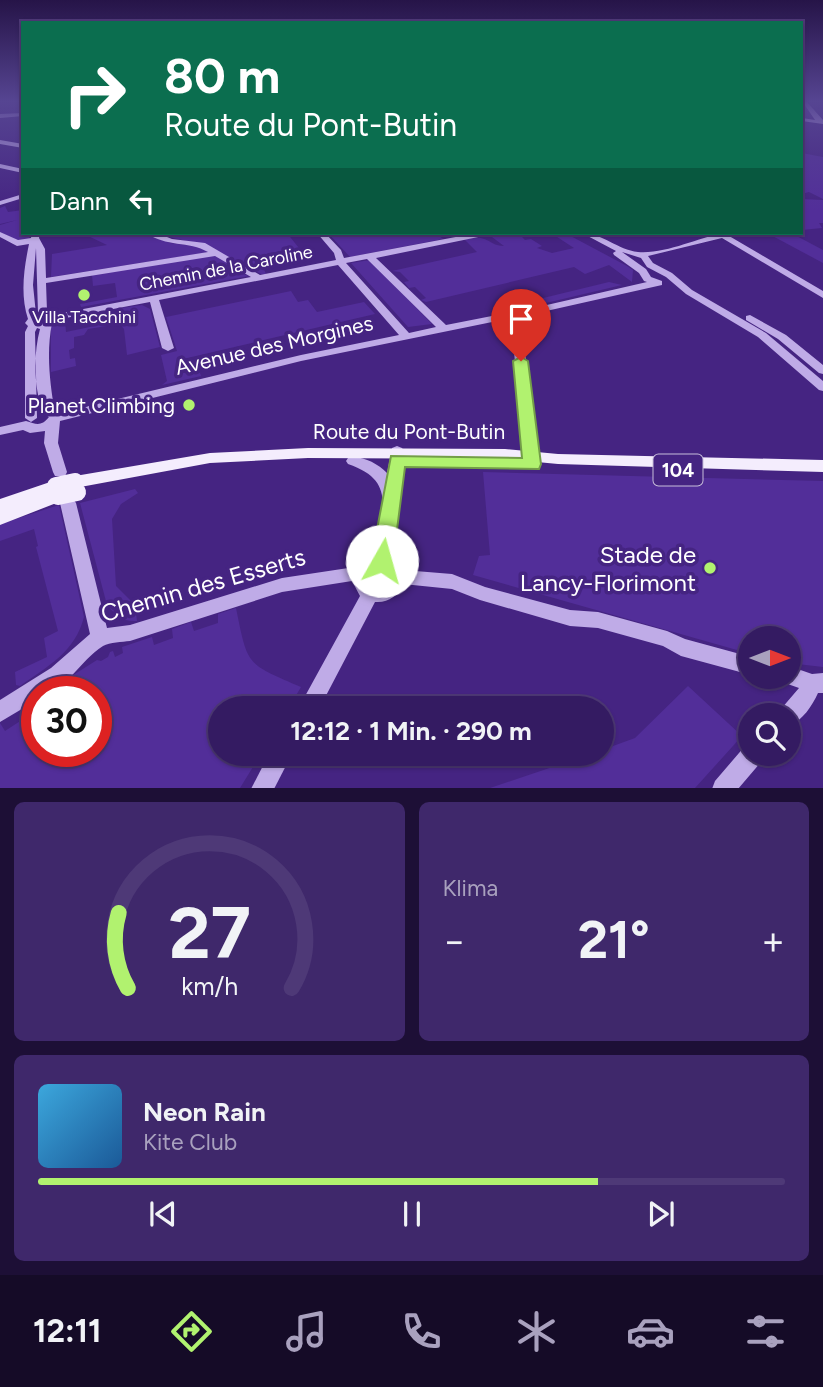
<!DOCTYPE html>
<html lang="de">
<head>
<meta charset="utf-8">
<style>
	:root { --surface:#341b62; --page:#3f286b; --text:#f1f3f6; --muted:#a9a1be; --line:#4e3977; --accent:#b1f26f }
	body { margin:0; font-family:Figtree,sans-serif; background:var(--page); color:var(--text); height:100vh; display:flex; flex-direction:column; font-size:26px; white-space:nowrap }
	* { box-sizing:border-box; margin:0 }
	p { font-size:23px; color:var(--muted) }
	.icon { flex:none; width:38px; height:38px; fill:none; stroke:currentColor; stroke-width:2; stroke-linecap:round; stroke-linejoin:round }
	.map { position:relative; height:788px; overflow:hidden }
	.panel { display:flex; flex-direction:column; gap:14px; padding:14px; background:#1d0f36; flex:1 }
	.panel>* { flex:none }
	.top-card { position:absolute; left:21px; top:21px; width:782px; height:214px; border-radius:0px; box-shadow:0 2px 5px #0004,0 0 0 2px var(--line); background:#0b6e4f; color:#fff; overflow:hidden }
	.needle { width:46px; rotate:90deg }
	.fabs { position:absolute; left:738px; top:626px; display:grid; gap:14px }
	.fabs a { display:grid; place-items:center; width:63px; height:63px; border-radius:50%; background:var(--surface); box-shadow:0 2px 5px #0004,0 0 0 2px var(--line); font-size:35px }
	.speed { position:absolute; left:21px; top:676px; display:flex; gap:14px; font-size:35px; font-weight:700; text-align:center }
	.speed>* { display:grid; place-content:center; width:91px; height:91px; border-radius:50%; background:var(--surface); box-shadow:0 2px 5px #0004,0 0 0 2px var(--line); line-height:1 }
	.speed .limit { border:10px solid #d22; background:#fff; color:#111 }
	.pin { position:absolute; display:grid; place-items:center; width:60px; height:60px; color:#fff; margin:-72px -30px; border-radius:50% 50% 50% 0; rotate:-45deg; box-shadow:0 0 7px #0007 }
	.pin .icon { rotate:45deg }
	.me { position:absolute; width:77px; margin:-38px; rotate:7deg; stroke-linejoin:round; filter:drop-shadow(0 0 5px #0008) }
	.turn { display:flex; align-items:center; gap:24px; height:147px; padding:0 28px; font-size:32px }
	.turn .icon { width:91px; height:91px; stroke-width:2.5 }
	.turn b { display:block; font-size:49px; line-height:60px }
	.then { display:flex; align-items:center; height:66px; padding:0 28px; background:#0003; gap:14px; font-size:26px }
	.big { font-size:52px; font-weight:700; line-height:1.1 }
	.panel .card { flex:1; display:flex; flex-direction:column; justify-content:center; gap:10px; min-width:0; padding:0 24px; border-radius:10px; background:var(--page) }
	.panel .dial { align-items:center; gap:0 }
	.dial svg { height:182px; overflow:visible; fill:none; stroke:var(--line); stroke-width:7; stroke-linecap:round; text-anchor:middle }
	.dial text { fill:var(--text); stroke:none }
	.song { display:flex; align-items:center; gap:21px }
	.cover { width:84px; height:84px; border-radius:10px; background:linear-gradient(135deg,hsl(200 70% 55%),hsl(210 70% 35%)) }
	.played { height:7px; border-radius:4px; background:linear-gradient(90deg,var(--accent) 75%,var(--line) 75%) }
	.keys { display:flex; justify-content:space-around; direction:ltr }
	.heat { display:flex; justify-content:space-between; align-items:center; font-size:38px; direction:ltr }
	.panel .tiles { flex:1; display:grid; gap:14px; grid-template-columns:1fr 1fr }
	.card:last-child { grid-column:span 2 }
	.trip { position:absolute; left:208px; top:696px; width:406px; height:70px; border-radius:35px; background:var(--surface); box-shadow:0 2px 5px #0004,0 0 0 2px var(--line); font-weight:700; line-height:70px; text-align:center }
	.tabs { display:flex; height:112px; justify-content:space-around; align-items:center; background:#150b27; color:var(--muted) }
	.tabs .icon { width:49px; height:49px }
	.tabs .active { color:var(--accent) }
	.tabs b { font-size:32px; color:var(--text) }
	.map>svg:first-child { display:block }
</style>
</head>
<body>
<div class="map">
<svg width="823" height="789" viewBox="0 0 823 789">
	<rect width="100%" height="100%" fill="#452482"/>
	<g fill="#522e99">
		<path d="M802 153 823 157V199L809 192 802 194Z"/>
		<path d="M802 199 823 200V223H819L822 228 802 230Z"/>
		<path d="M5 206 8 212 23 210V233H30L29 240 18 241 0 232V225L17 220 0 224V208Z"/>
		<path d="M82 233H147L170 243 195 246 210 252 51 277 52 254 107 245Z"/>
		<path d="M164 233H287L306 257 262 265 266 274H261L208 246 156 234Z"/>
		<path d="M328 233H436L443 239 350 257Z"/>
		<path d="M512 233 526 236 522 237 525 240 531 239 542 246 537 248 552 253 574 248 551 233H565L627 266 633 270 632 282 609 265 585 274 574 267 426 302 421 300 426 298 415 287 409 288 404 282 409 281 400 272 392 271 477 252 464 239C491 234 486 245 504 246L492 237Z"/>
		<path d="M767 233H791L823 250V263Z"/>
		<path d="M217 255 239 269 230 271 231 275 240 273 249 276 81 307 80 304 117 297 115 283 93 286 92 275Z"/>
		<path d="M370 260 432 324 408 327 351 263Z"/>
		<path d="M609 282 622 285 546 303 539 299Z"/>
		<path d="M291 291 298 302 308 300 317 312 364 302 375 314 183 359 186 370 198 367 201 376 162 385 167 381 161 355 177 351 166 317Z"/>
		<path d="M142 305 150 309 160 347 127 355 124 329 120 324 88 329 84 335 74 337V348L69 350 70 359 75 358 76 366 51 372V326L65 320 66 332 123 320 121 308Z"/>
		<path d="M483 472 823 481V667L789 663V639H751V654L473 575 479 556 490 555Z"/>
		<path d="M135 489 138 493 121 504 112 519 116 586 135 605 137 621C123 622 116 615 107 605L80 503Z"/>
		<path d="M59 505 84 617C75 652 48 666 20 686L16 685 15 672 47 657 44 638 58 631 36 547 38 546 34 529 0 541V524Z"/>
		<path d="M236 608C248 667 246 663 301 687L288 709H220V754H261L240 788 0 789V723L5 731 37 710V751H96V691H62L59 684 97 660 101 661 108 657 110 652 113 651 115 657 123 653 122 647 152 637 154 645 173 638 172 629 191 622 194 631 218 623V614Z"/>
		<path d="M688 686 742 736 695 788H490L591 754H602V750L635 738Z"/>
	</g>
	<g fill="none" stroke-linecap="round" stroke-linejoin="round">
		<g fill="#bfabe7" fill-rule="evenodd">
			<path d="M802 101H806L823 120V124L802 121V118L815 120Z"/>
			<path d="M23 113V116L0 118V114Z"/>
			<path d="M0 140 23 144V148L0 144Z"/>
			<path d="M0 164 23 169V173L0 168Z"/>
			<path d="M23 194V198L0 205V201Z"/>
			<path d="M0 232 18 240 31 238 32 233H40L39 238 45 249 46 278 208 252C189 241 165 247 147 233H157L172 239 205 243 260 275 336 260 334 253 317 233H325L341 250 344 258 477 233H492L488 235 376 258 446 325 497 315 499 310C509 308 515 307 525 310L647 282 644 281 639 273 614 255 613 253 616 251 582 233C602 233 618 250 638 252 667 254 696 238 724 233L823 291V298L722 238 648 256 653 263 672 273 692 290 766 333 823 381V391L819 390 758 337 686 294 666 277 647 267 641 258 622 252 646 269 651 277 662 281V285L524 316 514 313 508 314 506 319 502 320 301 361 60 421 58 443 67 472 65 476H55L53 472 44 443 45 431 30 433 23 430 0 435V427L26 421C36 424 41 427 49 417L43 413C34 388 33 355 40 329L37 328 35 332 37 418 31 422 25 418V332L28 326 25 323 28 319C20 295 24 268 29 244L17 246 0 237ZM36 248 38 313 36 314 33 285ZM215 256 251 277 52 315 47 311 46 283ZM367 259 436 327 409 333 346 263ZM338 265 399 335 301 355 55 414C50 383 46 354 52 323L55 320 150 302 162 348 168 351 174 348 159 300Z"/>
			<path d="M750 315 786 335 823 365V374L819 373 778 339 746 320V316Z"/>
			<path d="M516 318 521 321 539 464 537 467H527L525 464 511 321Z"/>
			<path d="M397 446 402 448 404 451 391 556 398 561 403 570 452 574 485 587 570 610 598 612 667 631 685 639 751 657V675L681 656 663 646 598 628 570 626 480 600 452 589 403 584C397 596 389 603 375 602L319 709H298L360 596 352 581 282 592 130 641C122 642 110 642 103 646 79 661 69 691 37 691V700L0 722V700L51 668 90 634 60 503 63 499 68 497 73 499 76 503 107 628 130 625 282 578 355 567 362 557 375 552C381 511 398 481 348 464L346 461 348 458C361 455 377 463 387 473L392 448ZM376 566 383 567 387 572V582L381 587H374L369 581V571Z"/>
			<path d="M789 666 812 674 823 673V693H818C812 706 803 720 789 726V716H778L781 709 799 688 782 682 780 677H789Z"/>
			<path d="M751 744V754H764L761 762 738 789H712L715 781 745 746Z"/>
			<path d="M269 754H292L274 789H251Z"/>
		</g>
		<g fill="#f4edfd" fill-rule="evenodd">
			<path d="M308 448 505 449 558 454 823 460V472L558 464 505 459 308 458 210 463 75 488 69 486 67 482 69 478 75 476 210 453Z"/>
			<path d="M56 480 62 482 64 486 61 491 66 496 64 500 0 525V499Z"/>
		</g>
		<g stroke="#f4edfd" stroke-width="18">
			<path d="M56 486 75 482"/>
			<path d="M58 496 77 492"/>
		</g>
	</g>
	<linearGradient id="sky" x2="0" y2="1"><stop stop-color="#261448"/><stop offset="0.48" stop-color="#564592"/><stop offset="1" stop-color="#564592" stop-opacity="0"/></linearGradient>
	<rect width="823" height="211" fill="url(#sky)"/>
	<path fill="#b1f26f" stroke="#739d48" stroke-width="2" d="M521 357 528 361 541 464 539 469 405 467 393 561 390 567 382 569 375 567 371 561 391 456 522 458 513 361Z"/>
	<g fill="#b1f26f" stroke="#452482" stroke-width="2.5">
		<circle cx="84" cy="295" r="7"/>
		<circle cx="189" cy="405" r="7"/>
		<circle cx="710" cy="568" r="7"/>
	</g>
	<g text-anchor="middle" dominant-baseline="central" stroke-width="7" stroke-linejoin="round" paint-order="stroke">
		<g font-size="18" fill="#fff" stroke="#452482">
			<text transform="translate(226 268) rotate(-11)">Chemin de la Caroline</text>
		</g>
		<g font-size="18" fill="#fff" stroke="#452482">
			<text x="84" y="317">Villa Tacchini</text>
		</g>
		<rect fill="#452482" stroke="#c7bdda" stroke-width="2" x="653.5" y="454.5" width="49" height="31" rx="5"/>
		<g font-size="19" font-weight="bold" fill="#fff">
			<text x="678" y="470">104</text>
		</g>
		<g font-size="21" fill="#fff" stroke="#452482">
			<text transform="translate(274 345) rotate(-13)">Avenue des Morgines</text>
			<text x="409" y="431">Route du Pont-Butin</text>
		</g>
		<g font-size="21" fill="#fff" stroke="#452482" text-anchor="end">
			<text x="175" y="405">Planet Climbing</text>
		</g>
		<g font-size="24" fill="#fff" stroke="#452482" text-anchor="end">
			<text x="696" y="554">Stade de<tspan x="696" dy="28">Lancy-Florimont</tspan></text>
		</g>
		<g font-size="24" fill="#fff" stroke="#452482">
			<text transform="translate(203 585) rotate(-16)">Chemin des Esserts</text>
		</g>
	</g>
</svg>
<div class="fabs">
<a><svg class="needle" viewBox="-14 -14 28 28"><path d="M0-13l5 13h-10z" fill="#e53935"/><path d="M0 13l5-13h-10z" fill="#a9a1be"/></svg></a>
<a><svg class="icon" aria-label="search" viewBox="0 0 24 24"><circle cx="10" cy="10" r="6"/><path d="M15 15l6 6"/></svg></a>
</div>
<div class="speed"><div class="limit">30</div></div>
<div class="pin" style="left:521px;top:361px;background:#d93025"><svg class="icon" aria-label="arrive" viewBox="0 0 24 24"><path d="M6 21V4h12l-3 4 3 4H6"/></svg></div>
<svg class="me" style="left:382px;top:561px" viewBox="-20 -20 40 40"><circle r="19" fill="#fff"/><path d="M0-13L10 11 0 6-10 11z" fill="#b1f26f"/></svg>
<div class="trip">12:12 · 1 Min. · 290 m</div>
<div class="top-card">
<div class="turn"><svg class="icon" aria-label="right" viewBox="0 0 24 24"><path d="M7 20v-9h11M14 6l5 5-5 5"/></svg><div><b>80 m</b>Route du Pont-Butin</div></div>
<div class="then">Dann<svg class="icon" aria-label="left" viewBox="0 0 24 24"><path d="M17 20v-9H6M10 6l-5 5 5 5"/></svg></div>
</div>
</div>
<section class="panel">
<div class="tiles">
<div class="card dial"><svg viewBox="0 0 100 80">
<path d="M14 69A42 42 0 1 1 86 69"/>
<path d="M14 69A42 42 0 0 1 10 36" stroke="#b1f26f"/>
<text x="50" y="56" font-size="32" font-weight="700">27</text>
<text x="50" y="72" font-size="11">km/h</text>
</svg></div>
<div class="card"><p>Klima</p>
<div class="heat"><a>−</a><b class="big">21°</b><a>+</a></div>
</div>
<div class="card">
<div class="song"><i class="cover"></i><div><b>Neon Rain</b><p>Kite Club</p></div></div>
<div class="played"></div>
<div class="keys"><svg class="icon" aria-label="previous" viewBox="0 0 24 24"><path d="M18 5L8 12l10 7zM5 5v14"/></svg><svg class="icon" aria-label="pause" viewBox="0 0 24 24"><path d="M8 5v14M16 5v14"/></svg><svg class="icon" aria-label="next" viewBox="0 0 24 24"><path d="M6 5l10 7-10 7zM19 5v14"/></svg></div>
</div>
</div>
</section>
<nav class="tabs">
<b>12:11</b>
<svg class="icon active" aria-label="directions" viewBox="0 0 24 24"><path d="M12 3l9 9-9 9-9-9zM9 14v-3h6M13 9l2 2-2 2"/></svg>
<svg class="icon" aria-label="music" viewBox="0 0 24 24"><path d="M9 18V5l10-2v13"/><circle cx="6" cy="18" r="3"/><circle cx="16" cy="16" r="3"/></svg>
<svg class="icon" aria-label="phone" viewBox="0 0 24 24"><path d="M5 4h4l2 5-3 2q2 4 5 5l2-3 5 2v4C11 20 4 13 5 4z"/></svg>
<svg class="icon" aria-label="climate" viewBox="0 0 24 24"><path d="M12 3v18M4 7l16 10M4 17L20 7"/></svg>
<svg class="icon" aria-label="car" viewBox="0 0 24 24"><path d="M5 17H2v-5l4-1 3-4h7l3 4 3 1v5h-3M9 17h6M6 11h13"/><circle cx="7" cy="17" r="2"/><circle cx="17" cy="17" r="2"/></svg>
<svg class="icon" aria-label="filters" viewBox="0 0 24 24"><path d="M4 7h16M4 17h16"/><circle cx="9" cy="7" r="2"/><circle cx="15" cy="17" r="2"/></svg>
</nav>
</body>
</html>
